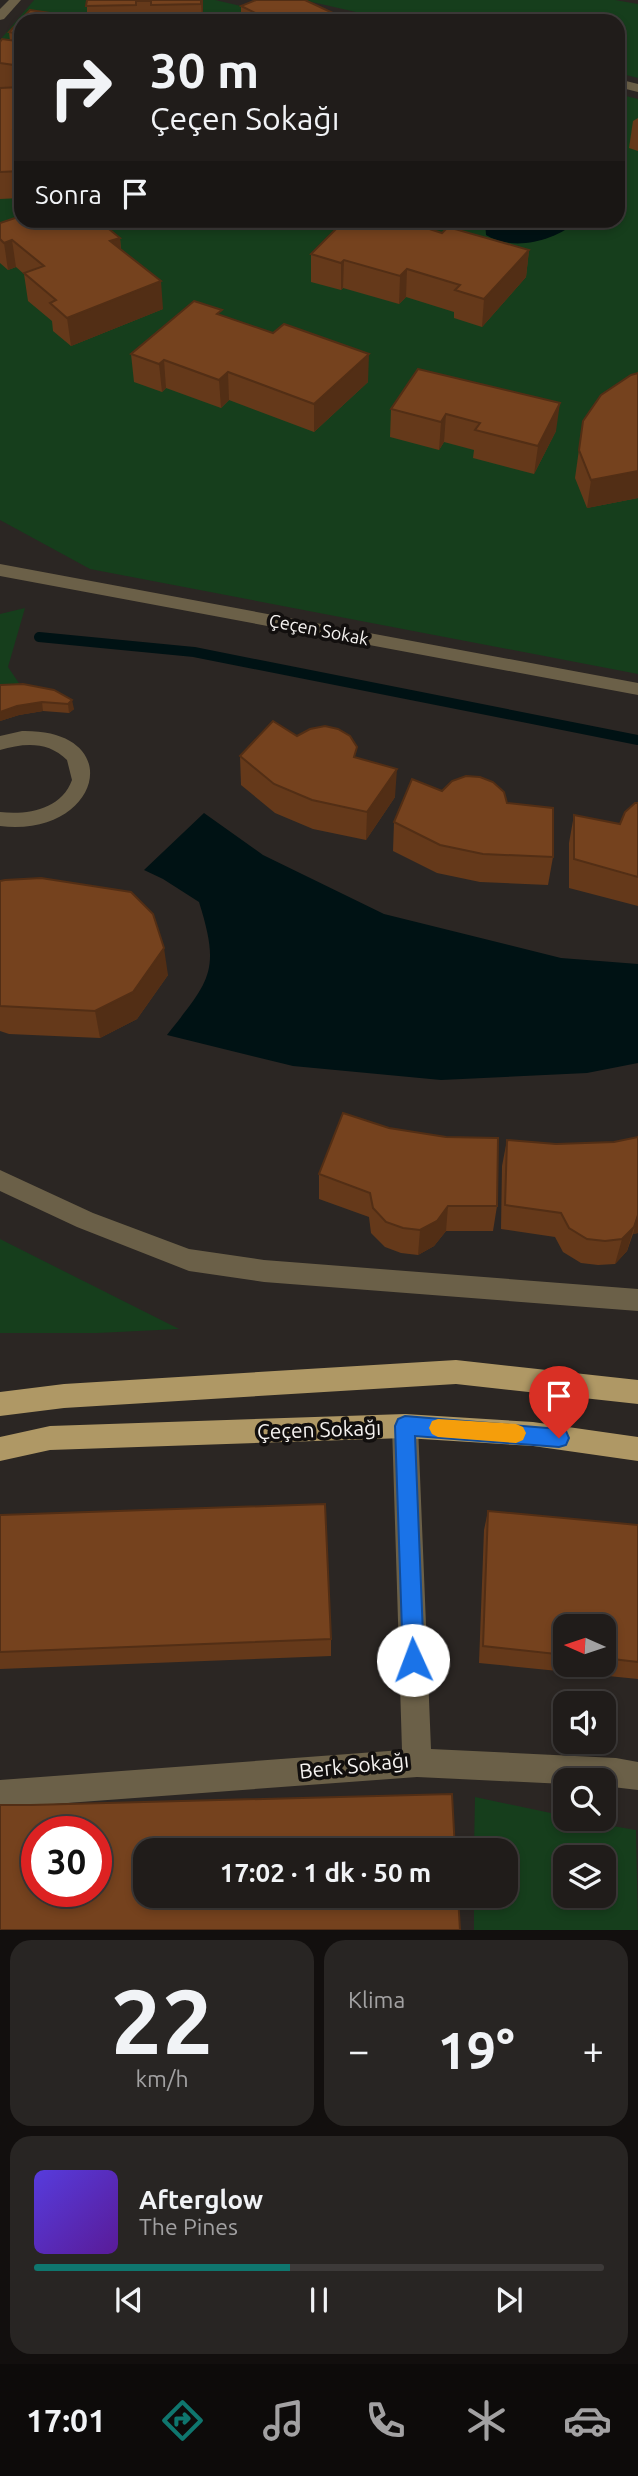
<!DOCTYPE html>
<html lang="tr">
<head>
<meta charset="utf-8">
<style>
	:root { --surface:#201c1a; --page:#282523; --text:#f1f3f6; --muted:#a2a1a2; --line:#3d3a39; --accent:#0f766e }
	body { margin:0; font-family:Ubuntu,sans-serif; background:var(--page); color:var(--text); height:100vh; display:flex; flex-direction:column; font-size:26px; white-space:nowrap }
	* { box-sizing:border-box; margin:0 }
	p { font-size:23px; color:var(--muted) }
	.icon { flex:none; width:38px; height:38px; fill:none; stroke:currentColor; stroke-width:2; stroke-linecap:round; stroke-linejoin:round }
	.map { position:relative; height:1930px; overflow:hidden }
	.side { display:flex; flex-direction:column; gap:10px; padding:10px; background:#120f0e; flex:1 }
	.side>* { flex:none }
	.banner { position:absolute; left:14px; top:14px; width:611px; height:214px; border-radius:21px; box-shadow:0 4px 10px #0003,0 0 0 2px var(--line); background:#201c1a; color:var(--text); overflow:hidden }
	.needle { width:46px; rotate:273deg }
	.buttons { position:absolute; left:553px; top:1614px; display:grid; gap:14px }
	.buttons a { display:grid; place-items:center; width:63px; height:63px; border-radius:14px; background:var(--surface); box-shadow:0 4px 10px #0003,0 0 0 2px var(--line); font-size:35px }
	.speed { position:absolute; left:21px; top:1816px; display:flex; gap:14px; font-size:35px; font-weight:700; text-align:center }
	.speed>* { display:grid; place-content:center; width:91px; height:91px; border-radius:50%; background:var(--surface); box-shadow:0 4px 10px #0003,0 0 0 2px var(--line); line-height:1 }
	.speed .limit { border:10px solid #d22; background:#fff; color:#111 }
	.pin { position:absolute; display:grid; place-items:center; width:60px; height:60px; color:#fff; margin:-72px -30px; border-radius:50% 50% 50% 0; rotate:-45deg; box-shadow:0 0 7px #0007 }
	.pin .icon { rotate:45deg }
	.me { position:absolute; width:77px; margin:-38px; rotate:358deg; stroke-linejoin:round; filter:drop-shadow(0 0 5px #0008) }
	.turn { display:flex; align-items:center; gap:24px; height:147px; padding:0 21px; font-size:32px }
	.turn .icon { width:91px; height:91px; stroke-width:2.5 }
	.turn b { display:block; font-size:49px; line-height:60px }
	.then { display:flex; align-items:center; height:66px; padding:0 21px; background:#0003; gap:14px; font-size:26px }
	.big { font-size:52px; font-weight:600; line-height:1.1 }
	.side .widget { flex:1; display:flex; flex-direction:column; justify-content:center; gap:10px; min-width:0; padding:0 24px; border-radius:21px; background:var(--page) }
	.side .dial { align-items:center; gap:0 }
	.dial b { font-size:91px; line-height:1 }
	.song { display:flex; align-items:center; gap:21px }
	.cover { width:84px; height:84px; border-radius:10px; background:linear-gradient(135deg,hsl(250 70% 55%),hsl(270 70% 35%)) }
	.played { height:7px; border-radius:4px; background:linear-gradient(90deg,var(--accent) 45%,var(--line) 45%) }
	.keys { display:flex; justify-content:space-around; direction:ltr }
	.heat { display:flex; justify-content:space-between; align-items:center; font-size:38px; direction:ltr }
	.side .tiles { flex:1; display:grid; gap:10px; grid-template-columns:1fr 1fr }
	.widget:last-child { grid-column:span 2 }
	.trip { position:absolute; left:133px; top:1838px; width:385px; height:70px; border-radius:21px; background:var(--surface); box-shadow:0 4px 10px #0003,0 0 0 2px var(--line); font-weight:600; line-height:70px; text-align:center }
	.tabs { display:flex; height:112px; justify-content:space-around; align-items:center; background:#0d0b0a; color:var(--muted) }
	.tabs .icon { width:49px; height:49px }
	.tabs .selected { color:var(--accent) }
	.tabs b { font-size:32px; color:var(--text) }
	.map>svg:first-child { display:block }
</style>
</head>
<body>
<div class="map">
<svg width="638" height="1930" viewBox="0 0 638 1930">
	<rect width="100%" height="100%" fill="#2b2623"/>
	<g fill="#163e1c" fill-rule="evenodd">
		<path d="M34 0H215L305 21H21V220H618V94L638 99V674L90 569 0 520V40Z"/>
		<path d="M303 0H615L638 4V78L618 73V21H396Z"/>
		<path d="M25 608 8 667 23 689 0 695V614Z"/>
		<path d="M0 1239 179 1329 97 1333H0Z"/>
		<path d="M475 1797 565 1816V1818L636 1830 638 1930H474V1895H506V1850H474ZM565 1857H604V1895H565Z"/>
	</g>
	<g fill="#001214">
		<path d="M485 221H577C556 241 512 252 486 235Z"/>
		<path d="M204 813 263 855 384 914 561 958 638 964V1063L587 1073 441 1080 293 1066 167 1035C210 980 221 972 199 902L163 879 144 870Z"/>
	</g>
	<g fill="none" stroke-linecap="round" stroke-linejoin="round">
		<path stroke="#001214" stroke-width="10" d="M39 637 194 652 638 740"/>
		<g fill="#6b6048" fill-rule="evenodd">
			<path d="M9 0H21L4 19 0 20V9Z"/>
			<path d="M618 79 638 84V92L618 87Z"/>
			<path d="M0 564 638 683V695L0 576Z"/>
			<path d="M22 731C129 729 101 838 0 826V812C27 815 61 810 72 780L67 760C48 741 24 743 0 750V736Z"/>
			<path d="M0 1170 93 1213 189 1249 264 1260 638 1289V1311L264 1282 189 1271 77 1227 0 1191Z"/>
			<path d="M405 1414 414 1417 418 1426 431 1749 616 1758 638 1762V1790L604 1786V1780H565V1784L417 1777 0 1808V1780L402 1750 392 1426 396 1417Z"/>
		</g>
		<g fill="#af9865" fill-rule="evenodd">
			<path d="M456 1360 638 1380V1404L456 1384 64 1408 0 1416V1392L64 1384Z"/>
			<path d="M405 1414 533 1422 638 1437V1461L533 1446 405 1438 50 1450 0 1461V1437L50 1426Z"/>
		</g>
	</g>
	<g fill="#65391a" fill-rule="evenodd">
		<rect x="87" y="0" width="116" height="21"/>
		<path d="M241 6 350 21H241Z"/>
		<path d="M21 21V198L0 199V42L10 41 9 32Z"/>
		<path d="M638 118V151L629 148 633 121Z"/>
		<path d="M0 223 120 238 121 250 163 309 71 346 53 331 52 321 28 301 24 274 16 267 8 270 0 263Z"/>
		<path d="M442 233 529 250 526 277 482 327 454 318V312L406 297 399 304 343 288 341 290 311 282V254Z"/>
		<path d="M131 354 368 382 314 432 229 400 221 408 166 388 162 392 134 382Z"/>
		<path d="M418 369 556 431 534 474 473 458 474 450 444 442 439 450 390 437 391 409Z"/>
		<path d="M638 373V498L587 508 575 478 583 421Z"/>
		<path d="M0 685 54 690 74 709 69 713 43 711 19 715 0 721Z"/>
		<path d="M297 736 356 758 395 797 366 840 313 829 275 813 241 785 240 756Z"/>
		<path d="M442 791 507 803 553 857 548 885 480 882 437 873 393 851 394 822Z"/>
		<path d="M638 803V906L569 888V843L574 815 620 824Z"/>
		<path d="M0 881 168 975 137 1019 100 1038 9 1034 0 1031Z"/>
		<path d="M638 1137V1233L633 1234 627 1251 615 1264 598 1265 581 1263 563 1252 555 1237 501 1229 502 1166 507 1140 556 1144 614 1142Z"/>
		<path d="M319 1174 497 1206 493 1231H446L434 1246 418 1255 401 1253 385 1247 371 1233 369 1217 319 1199Z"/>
		<path d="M488 1511 638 1525V1679L479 1663 484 1530ZM565 1626H604V1664H565Z"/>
		<path d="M0 1515 331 1639V1656L0 1669Z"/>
	</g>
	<g fill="#522e15">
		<path d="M201 0H203V21H202Z"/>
		<path d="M282 17V21H272Z"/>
		<path d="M16 102 20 128 13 129Z"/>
		<path d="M120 238 122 265 110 241Z"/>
		<path d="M12 240 16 267 8 270 4 243Z"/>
		<path d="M529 250 526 277 482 327 484 299Z"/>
		<path d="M344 260 343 288 341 290V263Z"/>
		<path d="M407 269 406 297 399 304 400 276Z"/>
		<path d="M161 281 163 309 71 346 67 318Z"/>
		<path d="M369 354 368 382 314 432V404Z"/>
		<path d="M164 360 166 388 162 392 159 364Z"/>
		<path d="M228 372 229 400 221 408 219 380Z"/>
		<path d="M560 403 556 431 534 474 538 446Z"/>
		<path d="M446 414 444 442 439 450 441 422Z"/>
		<path d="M638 471V498L587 508 591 480Z"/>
		<path d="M72 700 74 709 69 713 68 704Z"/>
		<path d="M42 702 43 711 19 715 0 721V712L17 706Z"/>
		<path d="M397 769 395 797 366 840 367 812Z"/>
		<path d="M164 948 168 975 137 1019 100 1038 95 1011Z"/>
		<path d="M448 1206 446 1231 434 1246 418 1255 420 1230Z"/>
		<path d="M638 1215V1233L633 1234Z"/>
		<path d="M634 1227 627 1251 615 1264 622 1239Z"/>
	</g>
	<g fill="#75421e" stroke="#522e15" stroke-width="2" fill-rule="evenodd">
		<path d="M87 0H201V4L151 5V1H136V5L86 6Z"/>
		<path d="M256 0H305L350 21H292L282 17 272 21 241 6Z"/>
		<path d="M30 10 83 18 80 21H21V34L9 32Z"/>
		<path d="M21 36V66L0 63V42L2 39 16 41Z"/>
		<path d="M21 87V102H16L13 129H21V171L0 172V88Z"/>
		<path d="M21 216V220H98L120 238 110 241 161 281 67 318 50 303 56 300 24 273 44 266 12 240 4 243 0 239V223Z"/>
		<path d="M345 220H402L442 233 448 227 529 250 484 299 455 290 460 285 407 269 400 276 344 260 341 263 311 254Z"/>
		<path d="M194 301 222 310 217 314 273 333 284 324 369 354 314 404 228 372 219 380 164 360 159 364 131 354Z"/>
		<path d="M418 369 560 403 538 446 475 430 480 423 446 414 441 422 391 409Z"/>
		<path d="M638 373V471L591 480 579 450 583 421 601 395 631 375Z"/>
		<path d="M23 684 54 690 72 700 68 704 42 702 17 706 0 712V685Z"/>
		<path d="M273 721 297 736 310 729 325 726 338 729 350 736 357 747 354 757 397 769 367 812 312 800 274 784 240 756Z"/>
		<path d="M466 776 480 777 493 782 504 792 507 803 553 808V857L483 854 440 845 394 822 412 779 442 791 452 781Z"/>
		<path d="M635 803H638V877L574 859V815L620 824 625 812Z"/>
		<path d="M41 878 131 892 153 914 164 948 133 992 95 1011 0 1006V881L5 880Z"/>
		<path d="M343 1113 389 1128 446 1137 498 1138 497 1206H448L437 1221 420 1230 403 1228 386 1222 373 1208 370 1193 319 1174Z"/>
		<path d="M638 1137V1215L634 1227 622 1239 605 1241 587 1239 569 1228 561 1213 505 1205 507 1140 556 1144 614 1142Z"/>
		<path d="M325 1504 331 1639 0 1652V1515Z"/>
		<path d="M488 1511 638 1525V1662L604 1658V1626H565V1655L483 1646Z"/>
		<path d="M452 1794 455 1850H145V1895H458L460 1930H0V1805H31ZM37 1832H96V1892H37Z"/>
	</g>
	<path fill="#1a73e8" stroke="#114b97" stroke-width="2" d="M405 1416 559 1429 566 1431 569 1438 566 1445 559 1447 415 1436 424 1660 421 1667 413 1670 406 1667 403 1660 395 1426 398 1419Z"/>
	<path fill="#f59e0b" d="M438 1419 516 1424 523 1427 526 1433 523 1440 516 1443 438 1437 432 1434 429 1428 432 1421Z"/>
	<g text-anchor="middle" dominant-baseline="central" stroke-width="7" stroke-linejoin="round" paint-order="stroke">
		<g font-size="18" fill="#f5f2f0" stroke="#120f0e">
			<text transform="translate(319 629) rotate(11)">Çeçen Sokak</text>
		</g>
		<g font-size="21" fill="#f5f2f0" stroke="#120f0e">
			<text transform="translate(319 1429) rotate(-2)">Çeçen Sokağı</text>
			<text transform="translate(354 1765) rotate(-6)">Berk Sokağı</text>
		</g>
	</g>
</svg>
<div class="buttons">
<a><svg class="needle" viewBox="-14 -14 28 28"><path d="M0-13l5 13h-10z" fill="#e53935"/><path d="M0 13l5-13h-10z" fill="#a2a1a2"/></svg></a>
<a><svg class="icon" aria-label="sound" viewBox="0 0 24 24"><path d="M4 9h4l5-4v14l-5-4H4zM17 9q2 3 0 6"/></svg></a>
<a><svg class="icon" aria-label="search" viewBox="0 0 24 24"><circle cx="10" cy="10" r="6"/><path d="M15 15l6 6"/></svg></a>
<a><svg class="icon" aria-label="layers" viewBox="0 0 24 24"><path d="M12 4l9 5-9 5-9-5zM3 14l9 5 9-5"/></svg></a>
</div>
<div class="speed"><div class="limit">30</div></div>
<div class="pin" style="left:559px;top:1438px;background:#d93025"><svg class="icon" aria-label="arrive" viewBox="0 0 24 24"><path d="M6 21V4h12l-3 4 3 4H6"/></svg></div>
<svg class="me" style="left:413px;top:1660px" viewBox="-20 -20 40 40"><circle r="19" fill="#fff"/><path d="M0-13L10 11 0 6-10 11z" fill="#1a73e8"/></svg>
<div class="trip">17:02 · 1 dk · 50 m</div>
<div class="banner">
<div class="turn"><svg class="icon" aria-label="right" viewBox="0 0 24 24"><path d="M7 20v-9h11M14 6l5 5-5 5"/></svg><div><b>30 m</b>Çeçen Sokağı</div></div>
<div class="then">Sonra<svg class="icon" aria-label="arrive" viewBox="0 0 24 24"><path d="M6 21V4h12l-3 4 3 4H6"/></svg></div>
</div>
</div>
<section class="side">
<div class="tiles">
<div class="widget dial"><b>22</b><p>km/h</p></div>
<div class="widget"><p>Klima</p>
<div class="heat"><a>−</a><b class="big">19°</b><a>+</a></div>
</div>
<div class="widget">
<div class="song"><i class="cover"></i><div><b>Afterglow</b><p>The Pines</p></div></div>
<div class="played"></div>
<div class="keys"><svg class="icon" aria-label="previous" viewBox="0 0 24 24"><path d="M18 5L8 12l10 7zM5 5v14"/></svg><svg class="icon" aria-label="pause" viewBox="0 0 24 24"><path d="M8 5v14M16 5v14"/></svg><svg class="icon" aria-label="next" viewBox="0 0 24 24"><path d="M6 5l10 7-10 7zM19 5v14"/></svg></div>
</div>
</div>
</section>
<nav class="tabs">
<b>17:01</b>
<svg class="icon selected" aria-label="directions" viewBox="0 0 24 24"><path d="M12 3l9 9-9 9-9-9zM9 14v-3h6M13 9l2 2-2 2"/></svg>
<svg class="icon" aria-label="music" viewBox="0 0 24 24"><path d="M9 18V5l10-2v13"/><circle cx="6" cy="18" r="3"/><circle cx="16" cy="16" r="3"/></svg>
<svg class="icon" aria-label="phone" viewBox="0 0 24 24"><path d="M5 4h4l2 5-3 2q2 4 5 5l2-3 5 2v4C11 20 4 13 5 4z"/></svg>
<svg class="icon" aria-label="climate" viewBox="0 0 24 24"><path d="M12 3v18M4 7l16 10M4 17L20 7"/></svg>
<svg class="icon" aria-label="car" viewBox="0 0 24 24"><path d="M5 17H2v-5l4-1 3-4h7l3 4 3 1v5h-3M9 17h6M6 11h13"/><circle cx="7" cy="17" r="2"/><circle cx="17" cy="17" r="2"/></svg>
</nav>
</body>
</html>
